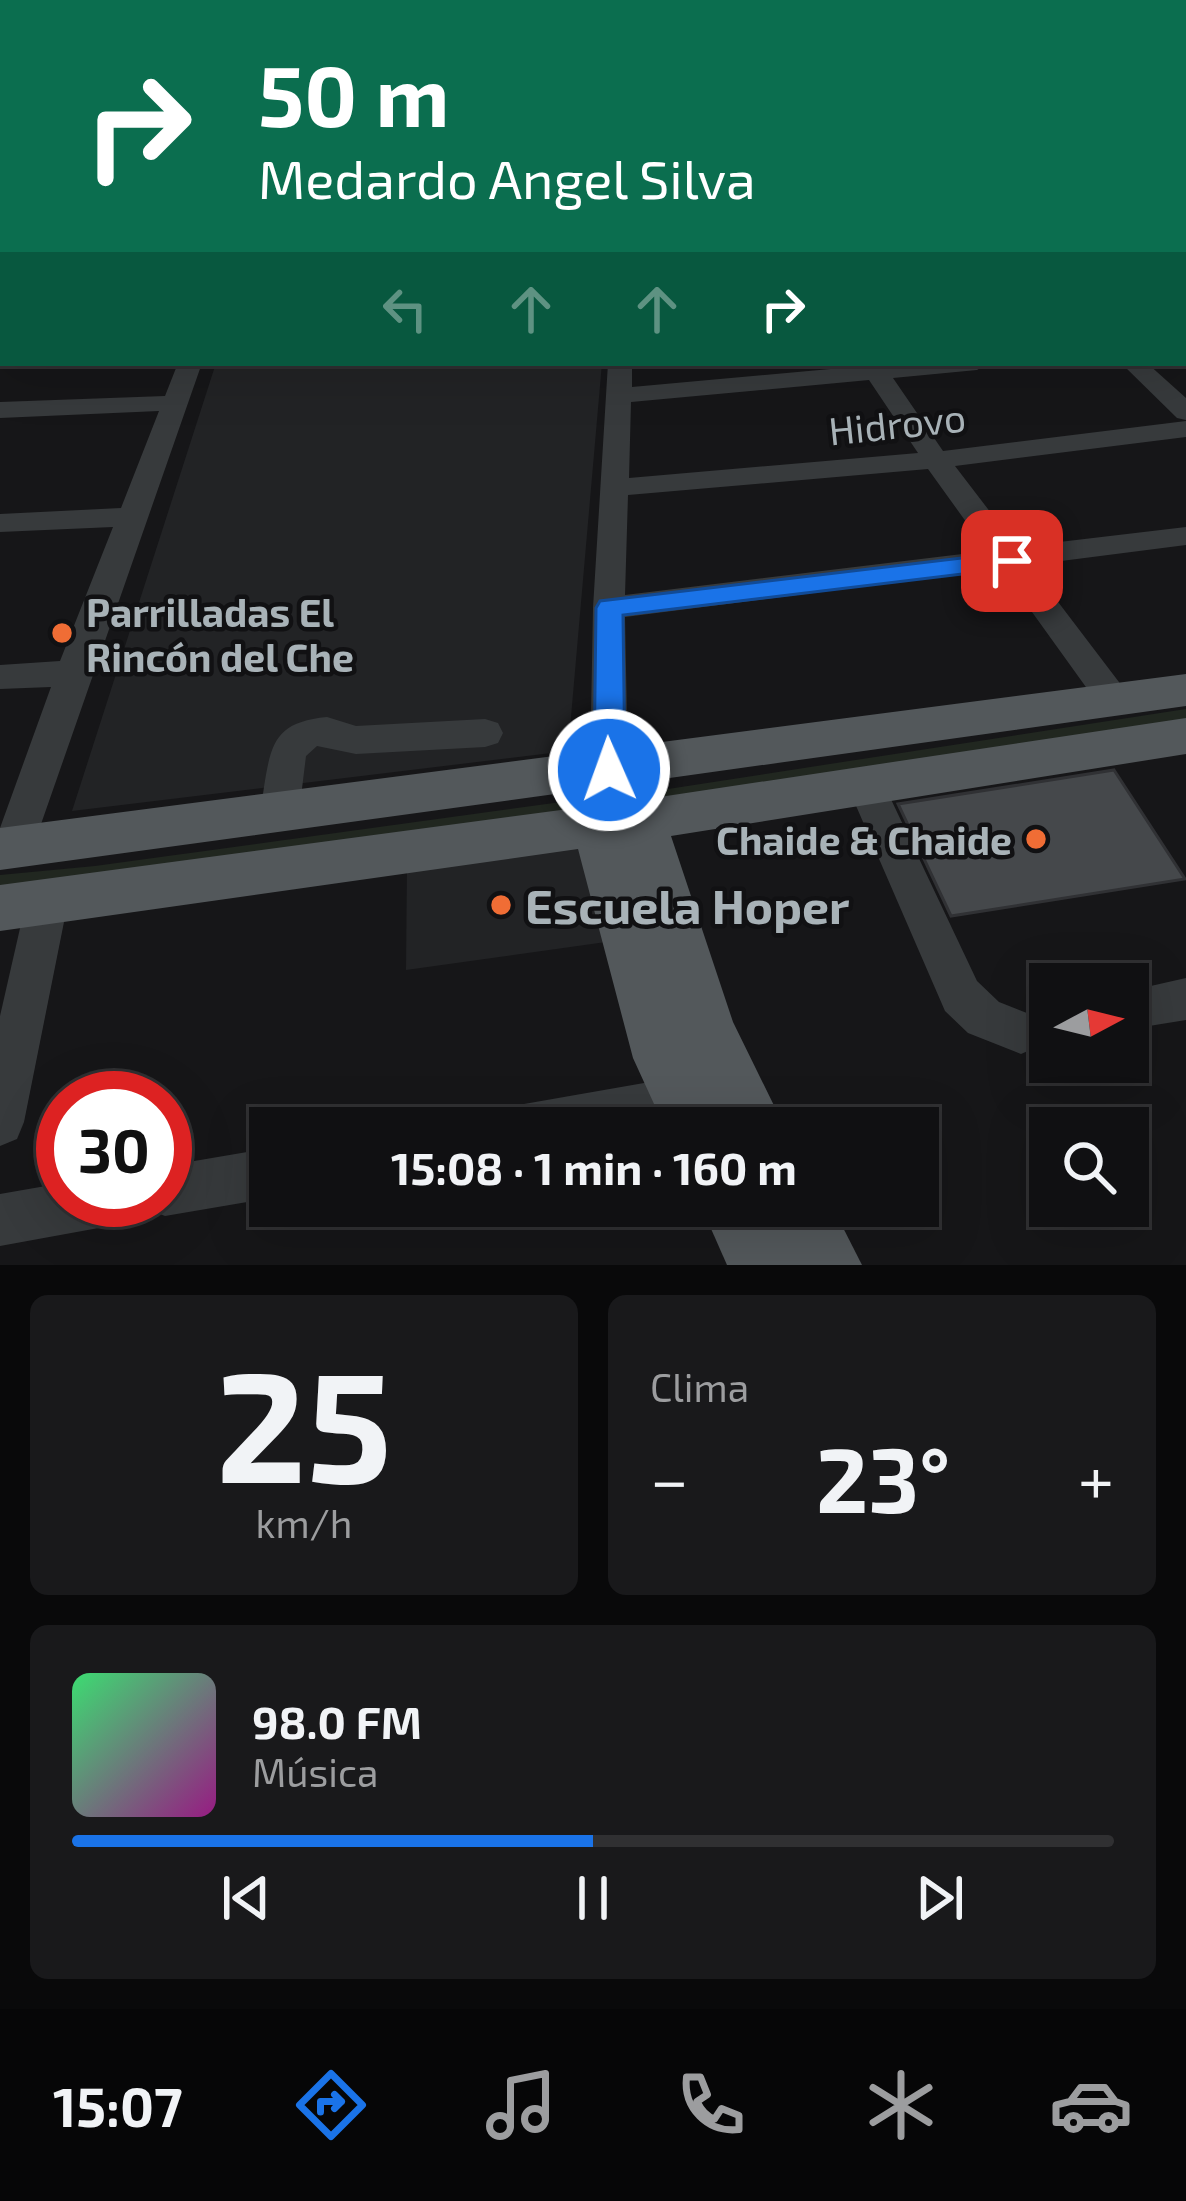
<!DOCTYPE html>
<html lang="es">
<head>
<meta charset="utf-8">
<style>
	:root { --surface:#101012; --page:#19191b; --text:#f1f3f6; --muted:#9c9d9f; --line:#303032; --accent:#1a73e8 }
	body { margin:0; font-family:"Exo 2",sans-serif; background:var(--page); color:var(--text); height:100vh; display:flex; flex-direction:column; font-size:45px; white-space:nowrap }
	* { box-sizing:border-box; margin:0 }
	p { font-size:39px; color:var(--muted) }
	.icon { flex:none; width:66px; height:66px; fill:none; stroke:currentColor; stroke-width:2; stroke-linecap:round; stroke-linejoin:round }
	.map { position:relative; height:1265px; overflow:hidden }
	.sheet { display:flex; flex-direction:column; gap:30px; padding:30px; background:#09090a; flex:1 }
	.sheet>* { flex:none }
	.banner { position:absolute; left:0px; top:0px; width:1188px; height:366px; box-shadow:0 12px 48px #0002,0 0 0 3px var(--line); background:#0b6e4f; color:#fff; overflow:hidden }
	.needle { width:78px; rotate:83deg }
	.controls { position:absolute; left:1029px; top:963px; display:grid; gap:24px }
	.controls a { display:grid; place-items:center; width:120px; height:120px; border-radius:0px; background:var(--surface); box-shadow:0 12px 48px #0002,0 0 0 3px var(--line); font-size:60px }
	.speed { position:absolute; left:36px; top:1071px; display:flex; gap:24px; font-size:60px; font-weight:700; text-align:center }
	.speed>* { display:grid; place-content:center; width:156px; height:156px; border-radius:50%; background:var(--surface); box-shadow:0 12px 48px #0002,0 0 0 3px var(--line); line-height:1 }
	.speed .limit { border:18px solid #d22; background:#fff; color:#111 }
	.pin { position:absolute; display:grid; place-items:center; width:102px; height:102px; color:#fff; margin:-51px; border-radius:24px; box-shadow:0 6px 18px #0006 }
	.me { position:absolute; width:132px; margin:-66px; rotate:358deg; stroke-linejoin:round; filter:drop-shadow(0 0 9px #0008) }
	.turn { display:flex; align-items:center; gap:42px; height:252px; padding:0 60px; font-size:54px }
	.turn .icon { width:156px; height:156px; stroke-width:2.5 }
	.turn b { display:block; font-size:84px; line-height:102px }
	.lanes { display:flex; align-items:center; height:114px; padding:0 60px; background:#0003; justify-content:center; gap:60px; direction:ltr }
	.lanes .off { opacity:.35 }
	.big { font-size:90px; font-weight:700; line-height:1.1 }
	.sheet .card { flex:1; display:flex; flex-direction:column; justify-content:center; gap:18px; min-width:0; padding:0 42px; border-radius:18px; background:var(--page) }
	.sheet .dial { align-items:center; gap:0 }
	.dial b { font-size:156px; line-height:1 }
	.song { display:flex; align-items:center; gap:36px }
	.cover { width:144px; height:144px; border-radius:18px; background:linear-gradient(135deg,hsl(140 70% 55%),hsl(310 70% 35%)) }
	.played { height:12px; border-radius:6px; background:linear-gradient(90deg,var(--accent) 50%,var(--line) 50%) }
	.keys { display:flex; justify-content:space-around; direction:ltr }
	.heat { display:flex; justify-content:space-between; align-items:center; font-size:66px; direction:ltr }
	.sheet .tiles { flex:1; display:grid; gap:30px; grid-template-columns:1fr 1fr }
	.card:last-child { grid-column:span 2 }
	.trip { position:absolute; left:249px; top:1107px; width:690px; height:120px; border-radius:0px; background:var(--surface); box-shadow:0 12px 48px #0002,0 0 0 3px var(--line); font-weight:700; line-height:120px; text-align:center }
	.tab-bar { display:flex; height:192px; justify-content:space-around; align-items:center; background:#060607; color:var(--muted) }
	.tab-bar .icon { width:84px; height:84px }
	.tab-bar .active { color:var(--accent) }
	.tab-bar b { font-size:54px; color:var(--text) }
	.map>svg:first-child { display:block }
</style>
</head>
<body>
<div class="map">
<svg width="1186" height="1265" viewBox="0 0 1186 1265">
	<rect width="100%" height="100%" fill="#161618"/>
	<g fill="#222325">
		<path d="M216 363H602L568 751 72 811Z"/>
		<path d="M577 845 606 942 406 970 407 867Z"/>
	</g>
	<g fill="#212720">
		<path d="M1186 709V721L644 802 642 793Z"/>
		<path d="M576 800 578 812 0 887V875L95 866Z"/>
	</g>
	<path fill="#45484b" stroke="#303134" stroke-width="3" d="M1114 770 1185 879 951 916 898 804Z"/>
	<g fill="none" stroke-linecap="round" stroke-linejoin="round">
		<g fill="#373a3c" fill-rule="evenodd">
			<path d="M62 0H79L82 3H65Z"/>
			<path d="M216 0H230L214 3Z"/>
			<path d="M352 0H366L350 3Z"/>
			<path d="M446 0H464L443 3Z"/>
			<path d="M667 0H709L712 3H670Z"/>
			<path d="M770 0H795L798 3H773Z"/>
			<rect x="0" y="10" width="3" height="8"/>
			<path d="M3 61V71L0 72V62Z"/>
			<rect x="0" y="232" width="3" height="12"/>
			<rect x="0" y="310" width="3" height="14"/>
			<rect x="1185" y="336" width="1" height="14"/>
			<path d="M178 363H202L33 847 27 859 13 864 0 859V828L51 687 0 689V665L60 661 113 527 0 532V514L121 508 159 411 0 418V402L165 396Z"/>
			<path d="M608 363H632V387L896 363H989L977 370 893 378 943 451 1186 421V437L955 466 1017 547 1186 527V545L1030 565 1125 690 1131 699 1125 708 1113 712 1101 708 1001 569 625 617 628 770 622 780 609 785 596 780 590 770 593 608ZM869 380 918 453 629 478 631 402ZM928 469 987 551 625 595 628 495Z"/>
			<path d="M1121 363H1147L1186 398V420L1177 418Z"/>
			<path d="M327 717 356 726 485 719 498 723 503 733 498 743 485 747 356 754 317 746 306 756 299 813 294 824 280 829 266 824C260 811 262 801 264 787 271 741 277 722 327 717Z"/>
			<path d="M866 770 879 774 977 981 999 1002 1037 1017 1044 1032 1037 1047 1021 1054 968 1033 945 1011 847 785 853 774Z"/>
			<path d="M47 884 62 889 68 902 24 1122 17 1139 0 1146V1016L26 902 32 889Z"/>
			<path d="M1186 978V1020L1149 1026 1133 1020 1128 1008 1133 990Z"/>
			<path d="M684 1076 701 1083 708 1100 701 1117 684 1124 500 1128 507 1111 524 1104Z"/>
			<path d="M270 1148V1198L165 1216 147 1209 143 1200H165V1166Z"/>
			<path d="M63 1183V1200H140L133 1218 115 1225 0 1246V1194Z"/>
		</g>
		<g fill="#53585b" fill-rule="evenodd">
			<path d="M975 0H1005L1007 3H977Z"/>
			<rect x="1185" y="39" width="1" height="12"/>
			<rect x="0" y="115" width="3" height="12"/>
			<path d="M1186 674V706L634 783 645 786 653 798 1186 718V754L671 836 733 1022 785 1128H665L633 1058 578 849 0 931V885L576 808 584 790 0 870V828Z"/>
			<path d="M701 1206H832L862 1265H727Z"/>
		</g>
	</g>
	<path fill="#1a73e8" stroke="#114b97" stroke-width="3" d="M1012 552 1021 555 1025 561 1021 567 623 615 625 770 620 779H598L594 770 596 608 600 601Z"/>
	<g fill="#f06d35" stroke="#111113" stroke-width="4.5">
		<circle cx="62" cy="633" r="12"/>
		<circle cx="1036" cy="839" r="12"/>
		<circle cx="501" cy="905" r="12"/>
	</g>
	<g text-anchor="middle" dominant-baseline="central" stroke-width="9" stroke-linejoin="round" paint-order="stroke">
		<g font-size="39" fill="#a8b2b7" stroke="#111113">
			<text transform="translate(897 423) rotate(-6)">Hidrovo</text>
		</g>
		<g font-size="39" font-weight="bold" fill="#a8b2b7" stroke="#111113" text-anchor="start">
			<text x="86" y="611">Parrilladas El<tspan x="86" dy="45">Rincón del Che</tspan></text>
			<text x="1012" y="839" text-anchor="end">Chaide &amp; Chaide</text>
		</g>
		<g font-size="48" font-weight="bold" fill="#a8b2b7" stroke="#111113" text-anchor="start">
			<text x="525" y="905">Escuela Hoper</text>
		</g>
	</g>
</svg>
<div class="controls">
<a><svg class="needle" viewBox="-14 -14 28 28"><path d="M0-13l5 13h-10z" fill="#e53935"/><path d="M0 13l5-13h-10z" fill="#9c9d9f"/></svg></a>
<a><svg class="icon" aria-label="search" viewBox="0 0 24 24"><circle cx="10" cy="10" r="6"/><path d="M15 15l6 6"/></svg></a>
</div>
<div class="speed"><div class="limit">30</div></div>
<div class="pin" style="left:1012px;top:561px;background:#d93025"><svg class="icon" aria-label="arrive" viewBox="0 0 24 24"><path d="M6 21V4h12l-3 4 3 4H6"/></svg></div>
<svg class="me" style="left:609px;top:770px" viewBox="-20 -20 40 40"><circle r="17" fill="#1a73e8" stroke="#fff" stroke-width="3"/><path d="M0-11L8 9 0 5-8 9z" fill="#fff"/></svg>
<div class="trip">15:08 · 1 min · 160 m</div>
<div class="banner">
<div class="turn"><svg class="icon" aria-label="right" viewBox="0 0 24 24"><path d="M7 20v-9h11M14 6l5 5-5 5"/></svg><div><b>50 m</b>Medardo Angel Silva</div></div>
<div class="lanes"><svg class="icon off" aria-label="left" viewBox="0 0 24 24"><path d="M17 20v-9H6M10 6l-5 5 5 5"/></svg><svg class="icon off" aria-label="ahead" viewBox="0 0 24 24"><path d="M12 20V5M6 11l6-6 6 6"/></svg><svg class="icon off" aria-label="ahead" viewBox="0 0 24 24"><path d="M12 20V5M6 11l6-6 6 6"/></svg><svg class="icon" aria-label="right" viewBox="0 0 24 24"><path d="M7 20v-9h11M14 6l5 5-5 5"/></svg></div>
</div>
</div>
<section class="sheet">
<div class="tiles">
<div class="card dial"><b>25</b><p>km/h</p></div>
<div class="card"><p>Clima</p>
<div class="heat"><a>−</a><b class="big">23°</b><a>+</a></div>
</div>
<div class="card">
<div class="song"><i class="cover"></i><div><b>98.0 FM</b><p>Música</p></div></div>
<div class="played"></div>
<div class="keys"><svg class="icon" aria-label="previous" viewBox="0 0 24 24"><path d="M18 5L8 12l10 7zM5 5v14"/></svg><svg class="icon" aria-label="pause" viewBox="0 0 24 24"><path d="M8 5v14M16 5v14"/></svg><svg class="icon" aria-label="next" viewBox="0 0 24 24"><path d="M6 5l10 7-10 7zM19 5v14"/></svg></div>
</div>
</div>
</section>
<nav class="tab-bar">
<b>15:07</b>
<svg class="icon active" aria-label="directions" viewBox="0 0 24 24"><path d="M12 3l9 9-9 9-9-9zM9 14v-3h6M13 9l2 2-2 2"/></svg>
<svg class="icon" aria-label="music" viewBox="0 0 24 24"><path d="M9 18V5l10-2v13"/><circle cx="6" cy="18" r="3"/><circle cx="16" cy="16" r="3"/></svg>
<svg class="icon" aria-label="phone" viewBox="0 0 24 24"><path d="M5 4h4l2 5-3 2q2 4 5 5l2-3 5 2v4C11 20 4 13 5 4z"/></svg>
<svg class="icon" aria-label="climate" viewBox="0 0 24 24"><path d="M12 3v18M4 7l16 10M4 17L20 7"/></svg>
<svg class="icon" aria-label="car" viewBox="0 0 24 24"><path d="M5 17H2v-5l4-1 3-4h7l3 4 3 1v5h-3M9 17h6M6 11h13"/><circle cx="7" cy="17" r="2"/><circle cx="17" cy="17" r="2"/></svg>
</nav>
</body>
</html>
